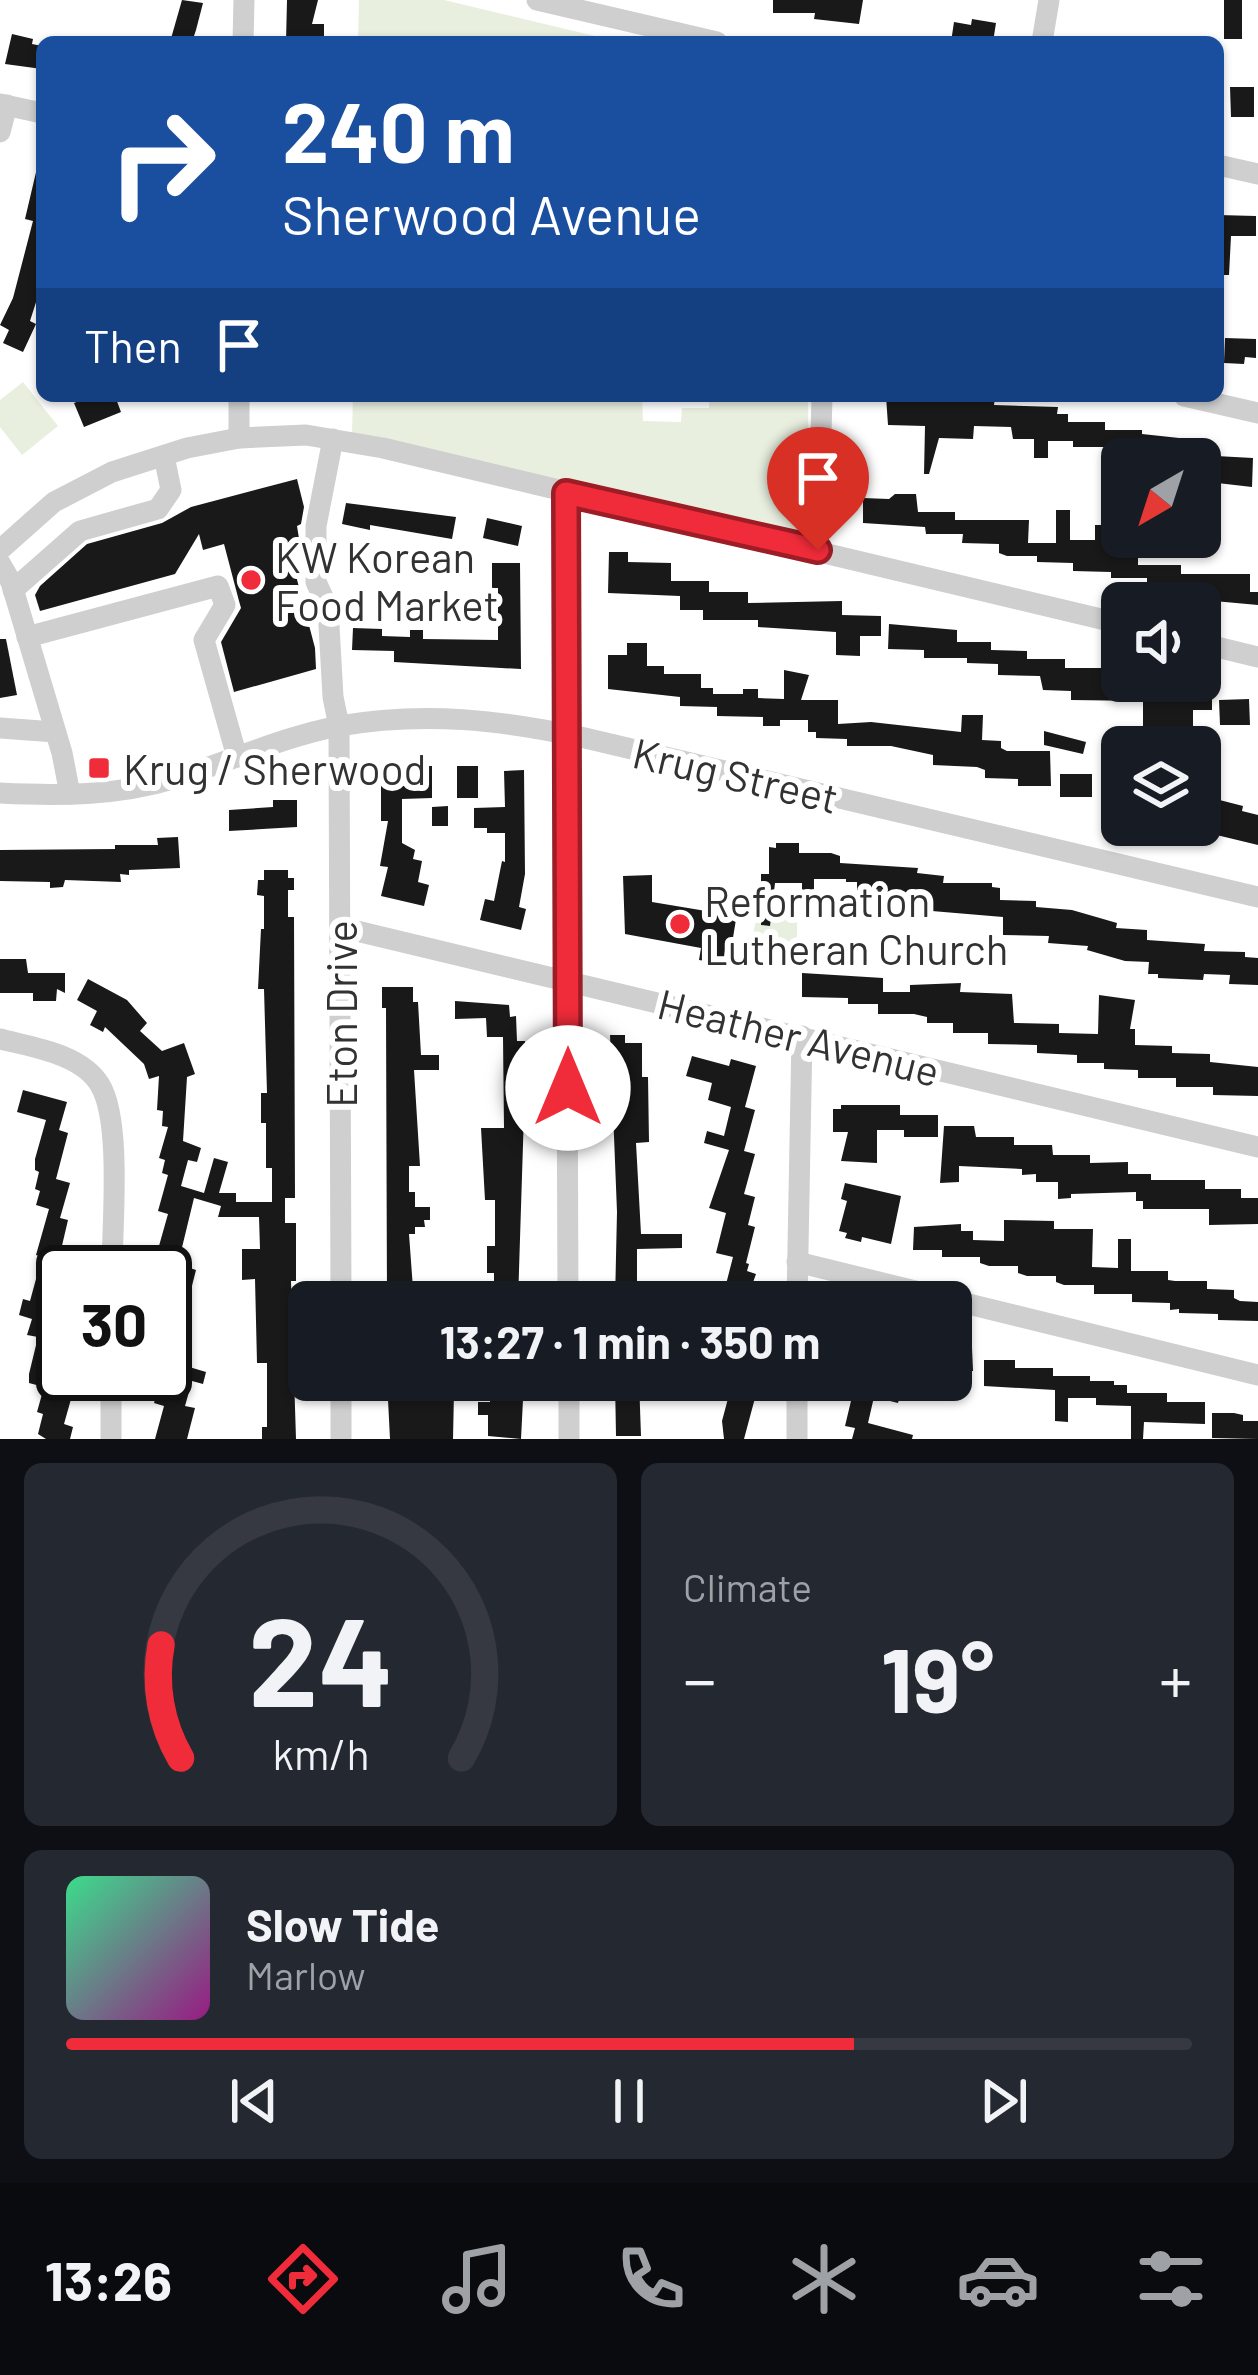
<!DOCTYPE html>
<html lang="en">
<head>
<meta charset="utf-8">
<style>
	:root { --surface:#171b24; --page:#242831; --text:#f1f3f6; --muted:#9ea1a6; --line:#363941; --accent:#f02c3a }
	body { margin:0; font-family:Barlow,sans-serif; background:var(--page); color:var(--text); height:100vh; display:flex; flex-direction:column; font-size:45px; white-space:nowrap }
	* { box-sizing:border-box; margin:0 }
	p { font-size:39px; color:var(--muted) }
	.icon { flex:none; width:66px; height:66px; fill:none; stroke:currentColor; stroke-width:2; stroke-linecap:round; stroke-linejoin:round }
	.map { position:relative; height:1439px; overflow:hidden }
	.panel { display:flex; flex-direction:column; gap:24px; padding:24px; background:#0d0f14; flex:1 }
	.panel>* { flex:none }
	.top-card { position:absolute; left:36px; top:36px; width:1188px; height:366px; border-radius:18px; box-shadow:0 3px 9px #0004; background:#1a4fa0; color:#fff; overflow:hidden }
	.needle { width:78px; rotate:219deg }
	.controls { position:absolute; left:1101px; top:438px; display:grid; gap:24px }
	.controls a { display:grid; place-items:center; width:120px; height:120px; border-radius:18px; background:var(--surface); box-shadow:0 3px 9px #0004; font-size:60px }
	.speed { position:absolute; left:36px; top:1245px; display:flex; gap:24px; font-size:60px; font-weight:700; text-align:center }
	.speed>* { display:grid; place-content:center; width:156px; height:156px; border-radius:50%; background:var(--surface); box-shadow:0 3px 9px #0004; line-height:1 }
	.speed .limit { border:6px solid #111; border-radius:18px; background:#fff; color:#111 }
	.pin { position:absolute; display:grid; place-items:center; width:102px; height:102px; color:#fff; margin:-123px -51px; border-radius:50% 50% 50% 0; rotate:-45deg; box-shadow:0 0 12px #0007 }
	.pin .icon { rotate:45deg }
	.me { position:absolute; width:132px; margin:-66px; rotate:0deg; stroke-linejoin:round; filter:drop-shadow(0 0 9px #0008) }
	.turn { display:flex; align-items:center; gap:42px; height:252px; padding:0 48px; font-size:54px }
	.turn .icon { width:156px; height:156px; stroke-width:2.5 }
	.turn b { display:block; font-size:84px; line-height:102px }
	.then { display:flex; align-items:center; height:114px; padding:0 48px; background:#0003; gap:24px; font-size:45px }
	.big { font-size:90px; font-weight:700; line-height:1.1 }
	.panel .tile { flex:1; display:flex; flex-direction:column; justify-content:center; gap:18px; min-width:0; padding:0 42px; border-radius:18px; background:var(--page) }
	.panel .dial { align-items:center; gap:0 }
	.dial svg { height:312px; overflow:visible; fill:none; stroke:var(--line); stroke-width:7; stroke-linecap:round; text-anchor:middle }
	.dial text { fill:var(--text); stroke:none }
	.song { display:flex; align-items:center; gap:36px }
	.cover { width:144px; height:144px; border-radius:18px; background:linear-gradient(135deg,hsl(150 70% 55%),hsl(310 70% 35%)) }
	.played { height:12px; border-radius:6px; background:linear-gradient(90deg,var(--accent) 70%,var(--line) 70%) }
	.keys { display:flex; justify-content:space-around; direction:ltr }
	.heat { display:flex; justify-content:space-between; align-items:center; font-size:66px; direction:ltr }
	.panel .tiles { flex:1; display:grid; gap:24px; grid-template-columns:1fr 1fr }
	.tile:last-child { grid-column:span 2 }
	.trip { position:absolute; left:288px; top:1281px; width:684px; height:120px; border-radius:18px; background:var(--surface); box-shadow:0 3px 9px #0004; font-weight:700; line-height:120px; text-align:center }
	.dock { display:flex; height:192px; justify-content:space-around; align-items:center; background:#090b0e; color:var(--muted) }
	.dock .icon { width:84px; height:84px }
	.dock .on { color:var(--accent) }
	.dock b { font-size:54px; color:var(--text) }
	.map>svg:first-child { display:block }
</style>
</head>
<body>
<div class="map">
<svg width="1258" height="1439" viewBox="0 0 1258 1439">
	<rect width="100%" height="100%" fill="#fff"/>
	<g fill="#e8efdf">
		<path d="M359 0H444L620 42H358Z"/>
		<path d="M23 382 58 426 22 455 0 427V400Z"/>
		<path d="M353 396H642L643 421 681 422 682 408H709V396H808L809 534 352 434Z"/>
		<path d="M758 910 797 918V969L748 960Z"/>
	</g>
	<g fill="#191919">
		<path d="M182 0 203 3 196 30 192 42H170Z"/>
		<path d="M287 0H318L312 24H324V42H286Z"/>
		<path d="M773 0H863L859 24 814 19 815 13H773Z"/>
		<rect x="1224" y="0" width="18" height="39"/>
		<path d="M972 19 996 23 993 42H951L954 22 971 25Z"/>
		<path d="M12 34 33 39 32 44 42 46V69L5 64Z"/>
		<path d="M1230 87H1254V117H1231Z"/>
		<path d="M37 168 42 169V297L38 296 30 321 36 324 23 352 3 343 9 330 0 325 13 298 33 221 25 219Z"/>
		<path d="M1218 215 1256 216V236H1231L1229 275H1218Z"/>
		<path d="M1225 338 1256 339V358L1245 357 1244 364 1224 363Z"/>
		<path d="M91 396H115L121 412 84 427 74 403Z"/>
		<path d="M886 396H981L995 397 994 405 1058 407 1057 414H1068V422H1105V430H1142V434L1179 438V459H1124V450H1117V447H1073V441H1048V458H1034V439H1013L1011 427 974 426 973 439 939 438 929 474H924L925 426 888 425Z"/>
		<path d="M1200 448 1216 449V456L1253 458 1252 487 1200 481Z"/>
		<path d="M297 479 304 507 301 524 297 526 301 551 290 553 315 648 316 669 234 692 221 642 241 608 239 601 224 544 203 550 199 534 175 574 40 611 35 595 40 586 87 544 162 523 191 507Z"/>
		<path d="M895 494H916L918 512H955V520H1029L1028 543H1056V510H1070V540H1095V525H1113V551H1132V557H1138V565H1181V574H1250V592H1258V605L1192 599 1184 597V587L1147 586V578H1111V572L1073 571V563L1037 562V556H1007L999 553V544L962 543 963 534H926L925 527 863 523V498L889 499Z"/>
		<path d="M346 503 456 517 452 539 370 525V530L342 524Z"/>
		<path d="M487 518 522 526 518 546 483 538Z"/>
		<path d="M609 552H628V562L671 563V581H709V592H748V603L842 601V615L881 616V636H860V656L836 655V632L758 627V620H703V610H680V596L608 593Z"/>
		<path d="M492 563H520L521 669 394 662V651L352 650 353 628 382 629V636L410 637V630H423V639L498 640V588H492Z"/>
		<path d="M889 624 957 630V642H991V650L1027 651V659H1065V668H1102V676H1122V681H1138V687L1212 692V710H1193V737L1160 736V743L1143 742V701L1071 700V691L1043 690 1040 676 998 675V664L967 663V658H924V650L888 649Z"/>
		<path d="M0 639H6L17 695 0 698Z"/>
		<path d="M627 643H647V666H664V674H701V688H713V694H743V689H758V698L784 699V670L809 675 801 700H838V724L871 722 961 732 962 715H983L982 740 1001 741V748L1007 751H1050L1051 786H1018V779L985 778V770L977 767 933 765V755L891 746H847V739L816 738V732H808V720H780V726H763V717L717 716V707L680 706V697L608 689V655H627Z"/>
		<path d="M1249 699 1250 725H1220L1219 700Z"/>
		<path d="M1044 731 1086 742 1083 754 1044 745Z"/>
		<path d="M432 766V798L402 799V843L415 850 413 859 422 861 418 882 429 885 424 906 381 896 388 867 380 866 388 821H381V767Z"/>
		<rect x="457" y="766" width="21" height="32"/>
		<path d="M524 770 525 874 519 907 526 909 521 930 480 920 485 899 494 901 502 861 505 862V833H487V828H474V808L505 807 504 771Z"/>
		<rect x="1060" y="774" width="32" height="23"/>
		<path d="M1122 785V812H1101V786Z"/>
		<path d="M1200 795 1243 806 1242 811 1258 815V845L1200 831Z"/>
		<path d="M273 800H297V827L229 831V810L273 807Z"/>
		<path d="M448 806V826H432V807Z"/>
		<path d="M178 837 180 868 129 870V875L120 874 121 882 65 880 63 887 50 888V882L0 881V850L115 849V845H158L157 838Z"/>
		<path d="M776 843H799V853H831L840 856V863L918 868 917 873 944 876 943 883H992V887L1000 888V900L1036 901V907L1072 910 1117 923 1116 928 1147 930V940L1205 944 1204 951 1245 952V957L1258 958V985L1229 984 1230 975 1204 974 1203 980 1158 978V974H1148L1149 962 1125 961 1087 950 1088 946 1048 943 1049 936 1003 935V917L920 910V906L899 903 900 895 857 896V882H846V879H814V907H802V883H775L770 926 761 925V874H769V847L776 848Z"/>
		<path d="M264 870H288V878H294V890H288V917H294L295 1198H285V1223H296V1281H291L296 1439H262V1427H267V1363H257L255 1279 242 1280V1249H260L259 1217H218L221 1206 194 1198 178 1264 196 1270 178 1341 185 1343 182 1355 188 1357 186 1366 206 1372 203 1384 192 1381 185 1406 195 1408 187 1439H155L164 1406 154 1403 162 1374H165V1272H158L163 1254 157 1253 168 1214 158 1211 168 1175 162 1173 165 1160 159 1158 168 1127 162 1126 163 1111 157 1110 159 1076 149 1079 144 1064 105 1027 103 1032 90 1025 97 1011 77 1000 88 979 127 1000 147 1023 140 1031 162 1051 184 1043 195 1074 187 1077 183 1141 201 1148 197 1162 188 1160 181 1186 204 1193 214 1158 228 1162 219 1193H236V1202H272V1168H266V1123H261V1093H267L264 989H258L261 929H264V896L257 895 258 880H264Z"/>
		<path d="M652 875V902L712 912 714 902 738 907 731 950H725L723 964 699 960 701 948 625 934 623 876Z"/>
		<path d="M0 959H26L28 973H65V993L57 989 56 1001H33V993H0Z"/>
		<path d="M802 973 883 978V992H910V985L961 983 960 992 1012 994 1014 1023 1059 1024V1033L1098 1034 1099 995 1135 1000 1130 1029H1135V1045L1172 1046V1053L1210 1054V1062L1258 1067V1096L1213 1095V1087H1176V1078H1138V1070L1104 1069V1063H1077V1055L1037 1053V1045L988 1044V1033H953V1023H927V1017L914 1014H878V1004H848V998L802 997Z"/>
		<path d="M382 987H413V1002H418L421 1055H439V1070H414L420 1166H409V1192H415V1207H430V1220H424L425 1227H415V1234H409L414 1302H387L386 1008H382Z"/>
		<path d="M455 1001 509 1005 510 1017 516 1016 517 1041H525L530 1113H524L518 1302H494V1273H487V1246H495V1200H485L481 1128H504L503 1037H487L486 1018 455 1019Z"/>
		<path d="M610 1035H625V1043H642V1077H648L649 1142 636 1143 641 1234H682V1248L637 1249V1287H647V1302H615L617 1212Z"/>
		<path d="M692 1056 729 1066 731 1059 756 1066 745 1107 755 1110 744 1151 755 1154 744 1194 755 1197 748 1225 755 1227 746 1263 749 1264 747 1271 756 1274 746 1302 723 1296 733 1257 716 1253 726 1213 709 1208 729 1150 704 1143 707 1131 724 1136 731 1107 708 1100 712 1083 686 1076Z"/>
		<path d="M23 1090 67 1102 59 1130 68 1133 56 1179 70 1183 60 1218 68 1220 57 1267 63 1269V1374H66L63 1387 66 1388 64 1397 71 1399 64 1424 73 1427 70 1439H46L38 1434 43 1414 37 1412 44 1387 29 1383V1374L38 1337 27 1335 32 1319 19 1315 23 1299 30 1301 42 1257 36 1255 49 1209 36 1205 40 1191 35 1189 39 1172 35 1170V1159L46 1120 17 1112Z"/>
		<path d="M841 1105H900V1115H938V1137H904V1130H877V1163L841 1161 848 1132H833V1109H841Z"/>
		<path d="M944 1126H974L976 1137H1014V1145H1052L1053 1155H1090V1163L1128 1162V1174H1151V1180H1205V1189H1241V1198H1258V1224L1209 1225V1209H1143V1201H1136V1192L1071 1194V1198L1058 1199V1182H1036V1174L1022 1175V1169L959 1166V1182L940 1183Z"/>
		<path d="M845 1183 901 1196 891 1244 862 1237 861 1242 845 1238 847 1233 839 1231 847 1201 841 1199Z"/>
		<path d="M1004 1220 1054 1221V1229H1093L1092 1267 1118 1268V1239H1131V1271H1168V1280L1175 1281H1207V1289L1234 1290V1298L1240 1301 1258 1302V1321L1218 1320V1314L1179 1313V1309L1170 1310V1303L1132 1302V1294H1094V1285H1064L1056 1282V1276H1027L1018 1273V1266H989L980 1263V1257H942V1250H913L914 1227 961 1224V1231H973V1240L1004 1241Z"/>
		<path d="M972 1348 973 1371 952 1372 951 1349Z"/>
		<path d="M984 1360H1015V1368H1053V1376H1090V1381H1114V1385H1127V1393H1167V1402H1205V1424L1144 1422 1143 1439H1131V1406L1096 1405V1398H1068V1422L1055 1421V1390L984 1386Z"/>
		<path d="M387 1380H422V1391H454L453 1439H390Z"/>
		<path d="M490 1380H524L521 1439 488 1436V1415H478V1402H490Z"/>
		<path d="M615 1380H639L641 1436H616Z"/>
		<path d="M705 1380H748L744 1395 755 1398 744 1439H724L722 1421 730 1391 704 1384Z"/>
		<path d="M856 1380 903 1383 898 1403 874 1397 868 1423 913 1435 912 1439H852L855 1428 845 1426Z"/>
		<path d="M1212 1413H1234L1243 1415V1421H1258V1439L1212 1438Z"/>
	</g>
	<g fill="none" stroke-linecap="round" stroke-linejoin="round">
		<g stroke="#cfcfcf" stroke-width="21">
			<path d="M537 0 717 42"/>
			<path d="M243 42 244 0"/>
			<path d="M1042 42 1049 0"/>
			<path d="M0 104 42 113"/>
			<path d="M0 132 7 105"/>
			<path d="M1218 165 1258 174"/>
			<path d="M1184 396 1258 413"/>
			<path d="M239 438V396"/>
			<path d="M333 439 316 526V582L328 608 333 697 339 726 341 1302"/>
			<path d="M565 493 568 1302"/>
			<path d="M0 550 54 502 112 472 187 448 239 438 306 435 383 448 1122 624"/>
			<path d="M818 550 822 396"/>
			<path d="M0 563 11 582 62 753 70 794"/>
			<path d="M13 590 80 531 158 509 171 490 164 456"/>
			<path d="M27 637 218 586 225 605 204 640 237 757"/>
			<path d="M1200 643 1258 657"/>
			<path d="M0 728 55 732"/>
			<path d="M0 793C58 796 117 796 173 779 229 762 282 737 339 726 424 711 502 720 585 738L1258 897"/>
			<path d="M340 927 1258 1147"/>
			<path d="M0 1039C32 1047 82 1054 100 1085 122 1121 112 1227 112 1272"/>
			<path d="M797 1262 1258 1375"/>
			<path d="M797 1302 802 1036"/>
			<path d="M341 1380V1439"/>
			<path d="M569 1380V1439"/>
			<path d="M797 1380V1439"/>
			<path d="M111 1439V1374"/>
		</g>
	</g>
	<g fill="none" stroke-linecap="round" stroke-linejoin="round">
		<defs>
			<path id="route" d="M568 1088 566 493 818 550"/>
		</defs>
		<use href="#route" stroke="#9c1d26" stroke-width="30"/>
		<use href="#route" stroke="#f02c3a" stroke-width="21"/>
	</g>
	<g fill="#f02c3a" stroke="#fff" stroke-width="4.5">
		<circle cx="251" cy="580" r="12"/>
		<rect x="87" y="756" width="24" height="24" rx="6"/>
		<circle cx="680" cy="924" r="12"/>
	</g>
	<g text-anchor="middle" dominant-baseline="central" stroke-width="12" stroke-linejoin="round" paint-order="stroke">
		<g font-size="42" fill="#323232" stroke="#fff" text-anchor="start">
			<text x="275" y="556">KW Korean<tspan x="275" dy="48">Food Market</tspan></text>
			<text x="123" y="768">Krug / Sherwood</text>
			<text x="704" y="900">Reformation<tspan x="704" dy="48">Lutheran Church</tspan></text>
		</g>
		<g font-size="42" fill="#323232" stroke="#fff">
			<text transform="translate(736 774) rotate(13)">Krug Street</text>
			<text transform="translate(340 1014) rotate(-90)">Eton Drive</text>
			<text transform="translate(799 1036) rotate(14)">Heather Avenue</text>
		</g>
	</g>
</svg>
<div class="controls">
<a><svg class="needle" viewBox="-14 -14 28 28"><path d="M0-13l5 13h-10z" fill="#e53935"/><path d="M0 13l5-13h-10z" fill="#9ea1a6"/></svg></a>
<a><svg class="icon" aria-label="sound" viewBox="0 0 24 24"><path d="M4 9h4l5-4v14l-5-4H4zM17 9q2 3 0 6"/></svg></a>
<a><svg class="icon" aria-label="layers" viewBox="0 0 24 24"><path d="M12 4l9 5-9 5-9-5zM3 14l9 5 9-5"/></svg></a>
</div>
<div class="speed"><div class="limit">30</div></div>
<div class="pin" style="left:818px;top:550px;background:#d93025"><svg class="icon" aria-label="arrive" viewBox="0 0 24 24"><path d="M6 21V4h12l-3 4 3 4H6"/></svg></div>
<svg class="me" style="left:568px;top:1088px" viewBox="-20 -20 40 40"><circle r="19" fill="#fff"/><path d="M0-13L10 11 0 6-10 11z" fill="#f02c3a"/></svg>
<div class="trip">13:27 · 1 min · 350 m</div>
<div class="top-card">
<div class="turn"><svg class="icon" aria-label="right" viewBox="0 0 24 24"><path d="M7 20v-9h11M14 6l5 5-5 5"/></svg><div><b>240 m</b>Sherwood Avenue</div></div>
<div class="then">Then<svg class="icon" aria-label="arrive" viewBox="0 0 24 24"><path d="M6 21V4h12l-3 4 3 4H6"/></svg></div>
</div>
</div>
<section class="panel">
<div class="tiles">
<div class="tile dial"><svg viewBox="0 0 100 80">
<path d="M14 69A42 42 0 1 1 86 69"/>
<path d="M14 69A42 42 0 0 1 9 40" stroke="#f02c3a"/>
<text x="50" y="56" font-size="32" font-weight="700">24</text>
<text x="50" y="72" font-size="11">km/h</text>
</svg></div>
<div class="tile"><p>Climate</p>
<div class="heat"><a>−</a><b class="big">19°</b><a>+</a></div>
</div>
<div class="tile">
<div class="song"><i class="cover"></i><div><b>Slow Tide</b><p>Marlow</p></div></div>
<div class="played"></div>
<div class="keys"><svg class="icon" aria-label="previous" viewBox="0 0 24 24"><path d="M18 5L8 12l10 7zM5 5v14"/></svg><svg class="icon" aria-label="pause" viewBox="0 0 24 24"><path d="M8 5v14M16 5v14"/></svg><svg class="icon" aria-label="next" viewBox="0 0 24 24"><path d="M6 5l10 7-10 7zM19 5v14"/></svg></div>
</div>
</div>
</section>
<nav class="dock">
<b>13:26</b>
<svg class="icon on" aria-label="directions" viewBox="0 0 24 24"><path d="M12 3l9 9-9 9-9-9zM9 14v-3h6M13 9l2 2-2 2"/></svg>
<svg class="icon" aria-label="music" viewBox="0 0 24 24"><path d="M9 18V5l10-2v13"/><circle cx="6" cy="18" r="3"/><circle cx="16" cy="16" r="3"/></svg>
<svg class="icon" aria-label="phone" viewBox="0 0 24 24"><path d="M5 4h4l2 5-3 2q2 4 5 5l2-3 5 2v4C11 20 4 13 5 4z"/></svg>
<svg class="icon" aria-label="climate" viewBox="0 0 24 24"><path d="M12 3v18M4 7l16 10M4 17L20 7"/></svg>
<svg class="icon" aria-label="car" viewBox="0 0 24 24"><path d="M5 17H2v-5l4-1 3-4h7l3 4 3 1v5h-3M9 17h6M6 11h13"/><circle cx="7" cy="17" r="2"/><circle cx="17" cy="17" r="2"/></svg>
<svg class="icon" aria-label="filters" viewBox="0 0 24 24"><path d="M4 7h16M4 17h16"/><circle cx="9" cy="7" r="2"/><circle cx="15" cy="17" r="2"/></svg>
</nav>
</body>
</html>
